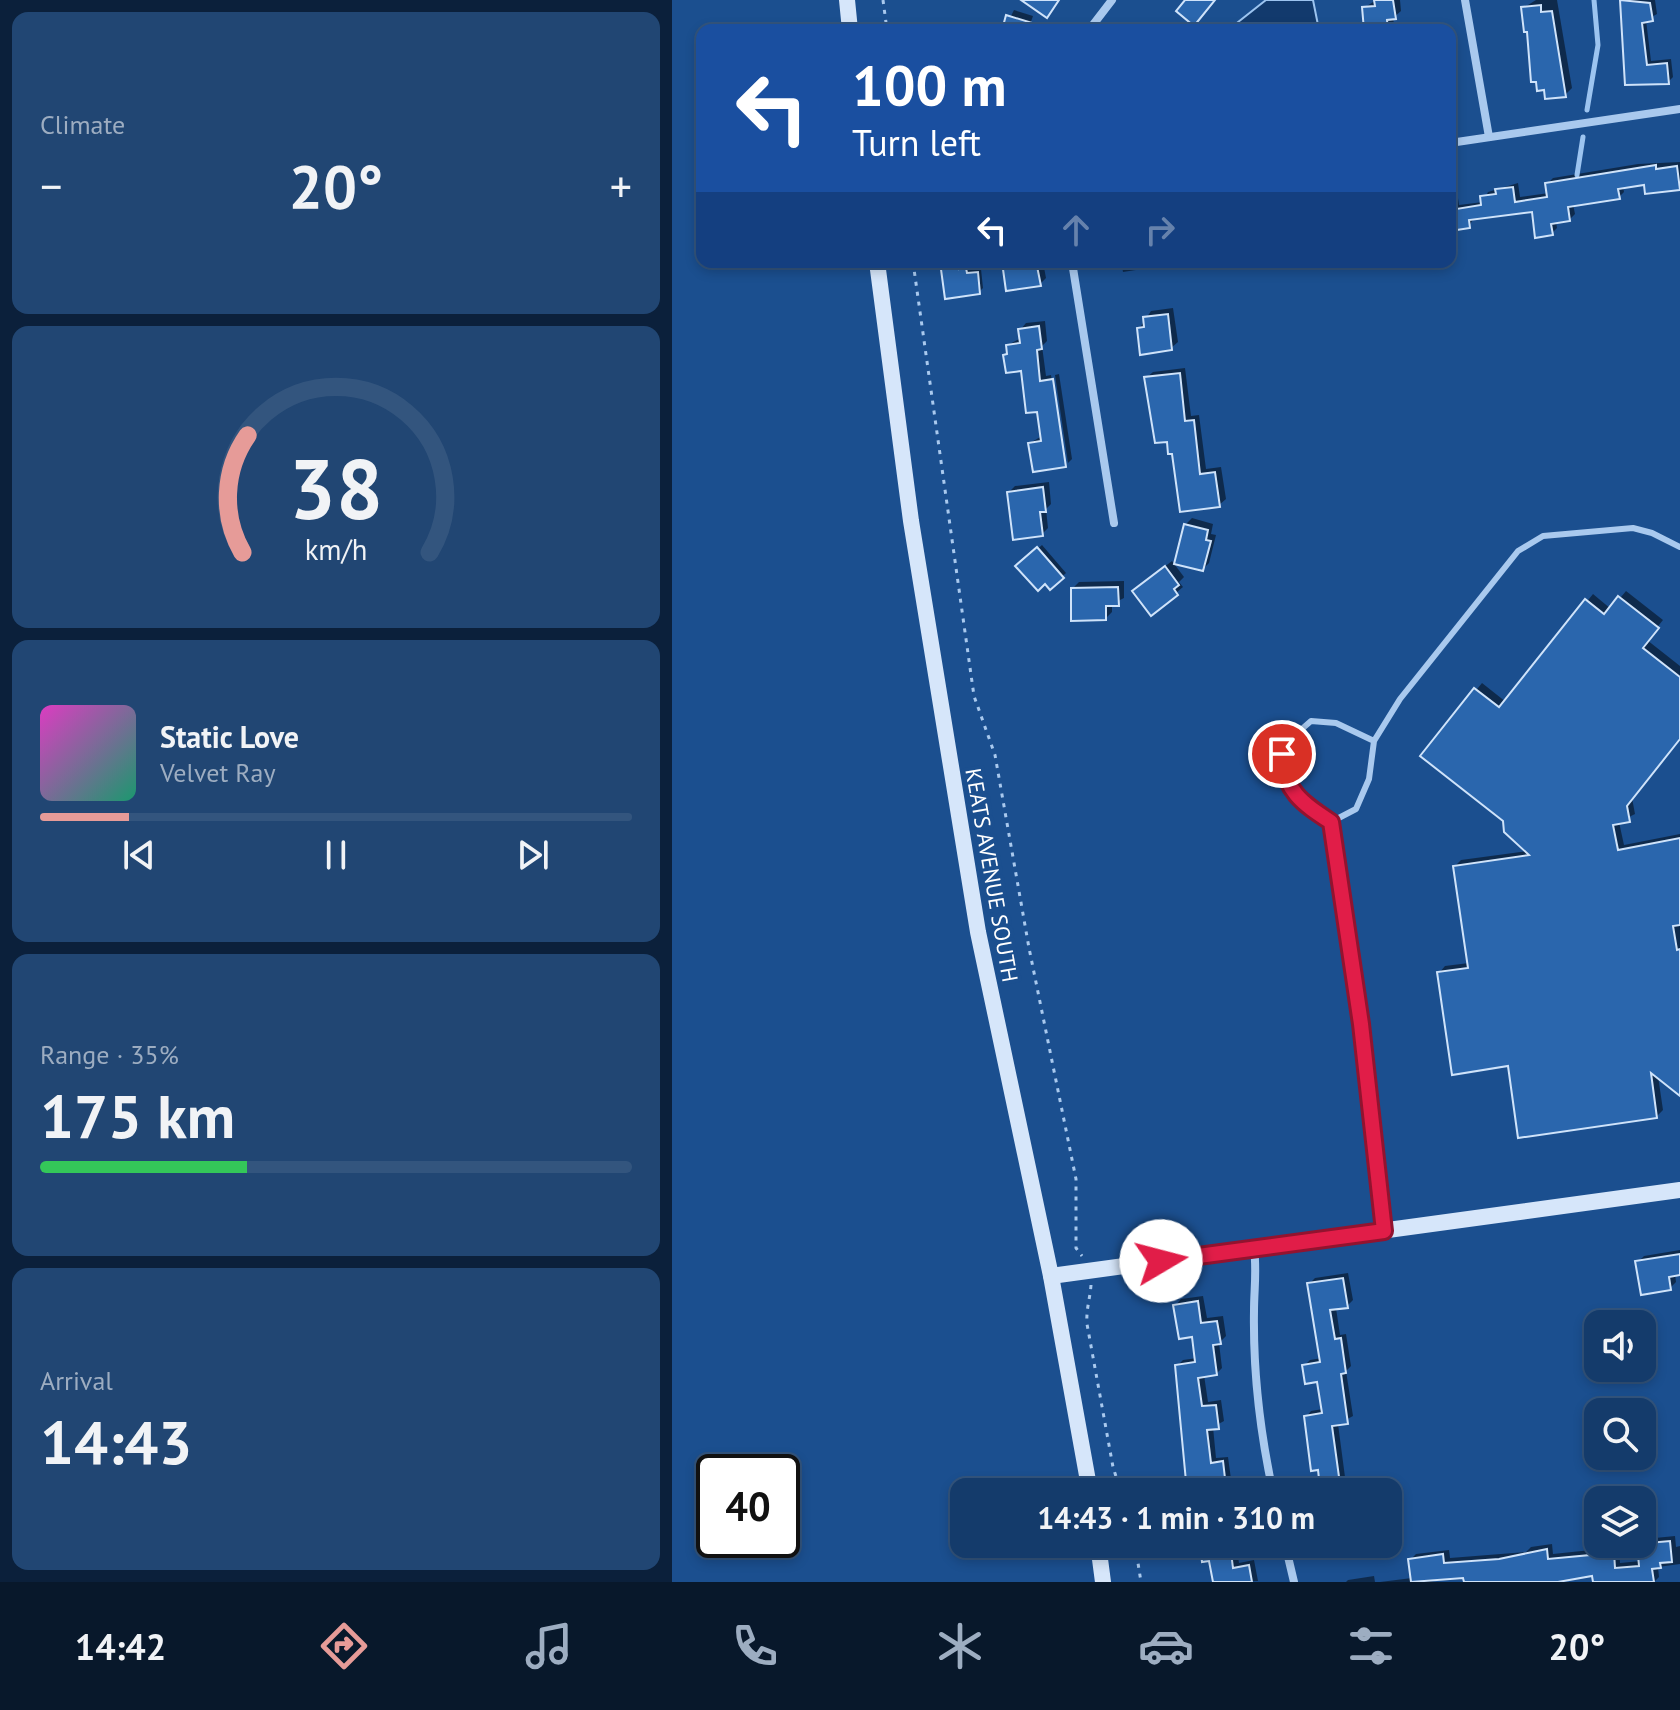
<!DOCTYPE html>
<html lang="en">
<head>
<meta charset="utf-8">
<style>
	:root { --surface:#143b6b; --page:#214673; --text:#f1f3f6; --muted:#9dadc1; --line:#33557e; --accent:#e69b98 }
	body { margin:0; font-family:"PT Sans",sans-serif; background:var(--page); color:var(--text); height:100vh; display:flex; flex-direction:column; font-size:30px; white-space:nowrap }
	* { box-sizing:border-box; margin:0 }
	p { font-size:26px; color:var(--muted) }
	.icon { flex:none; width:44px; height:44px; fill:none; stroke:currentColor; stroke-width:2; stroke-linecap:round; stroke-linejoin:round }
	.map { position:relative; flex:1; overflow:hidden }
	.panel { display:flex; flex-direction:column; gap:12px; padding:12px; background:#0b203b; width:672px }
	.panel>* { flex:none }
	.banner { position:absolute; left:24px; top:24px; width:760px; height:244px; border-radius:16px; box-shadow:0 4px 12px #0003,0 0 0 2px var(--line); background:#1a4fa0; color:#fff; overflow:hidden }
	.tools { position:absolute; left:912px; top:1310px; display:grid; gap:16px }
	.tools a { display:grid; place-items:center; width:72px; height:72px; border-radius:16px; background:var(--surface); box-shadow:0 4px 12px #0003,0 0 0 2px var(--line); font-size:40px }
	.speed { position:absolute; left:24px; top:1454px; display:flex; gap:16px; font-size:40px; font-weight:700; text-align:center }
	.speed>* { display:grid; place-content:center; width:104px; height:104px; border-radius:50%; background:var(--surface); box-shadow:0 4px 12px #0003,0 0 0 2px var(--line); line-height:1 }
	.speed .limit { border:4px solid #111; border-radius:12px; background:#fff; color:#111 }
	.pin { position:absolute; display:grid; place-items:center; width:68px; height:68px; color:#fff; margin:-34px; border:4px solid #fff; border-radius:50%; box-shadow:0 2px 8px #0007 }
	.me { position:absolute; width:88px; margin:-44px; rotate:82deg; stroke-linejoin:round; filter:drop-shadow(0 0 6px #0008) }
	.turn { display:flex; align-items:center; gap:28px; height:168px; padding:0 24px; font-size:36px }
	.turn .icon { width:104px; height:104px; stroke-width:2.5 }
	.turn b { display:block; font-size:56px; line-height:68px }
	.lanes { display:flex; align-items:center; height:76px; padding:0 24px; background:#0003; justify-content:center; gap:40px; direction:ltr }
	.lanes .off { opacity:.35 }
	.big { font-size:60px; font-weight:700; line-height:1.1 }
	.panel .tile { flex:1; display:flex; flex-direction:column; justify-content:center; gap:12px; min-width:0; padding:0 28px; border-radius:16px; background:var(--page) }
	.panel .dial { align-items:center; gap:0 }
	.dial svg { height:208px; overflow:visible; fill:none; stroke:var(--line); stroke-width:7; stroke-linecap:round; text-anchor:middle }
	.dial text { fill:var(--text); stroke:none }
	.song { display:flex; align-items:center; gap:24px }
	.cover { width:96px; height:96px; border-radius:12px; background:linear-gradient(135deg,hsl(310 70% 55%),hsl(160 70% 35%)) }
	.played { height:8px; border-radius:4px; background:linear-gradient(90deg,var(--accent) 15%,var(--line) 15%) }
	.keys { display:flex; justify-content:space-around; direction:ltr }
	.heat { display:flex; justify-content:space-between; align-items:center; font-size:44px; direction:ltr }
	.charge { height:12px; border-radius:6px; background:linear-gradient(90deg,#34c759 35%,var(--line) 0) }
	.trip { position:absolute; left:278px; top:1478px; width:452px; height:80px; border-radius:16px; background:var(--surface); box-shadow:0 4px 12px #0003,0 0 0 2px var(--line); font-weight:700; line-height:80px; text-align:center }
	.dock { display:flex; height:128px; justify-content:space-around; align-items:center; background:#08182b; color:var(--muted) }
	.dock .icon { width:56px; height:56px }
	.dock .active { color:var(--accent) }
	.dock b { font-size:36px; color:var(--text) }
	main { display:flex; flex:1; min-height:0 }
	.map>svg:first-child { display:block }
</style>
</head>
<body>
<main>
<section class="panel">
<div class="tile"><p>Climate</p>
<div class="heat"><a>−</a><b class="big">20°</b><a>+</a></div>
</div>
<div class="tile dial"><svg viewBox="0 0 100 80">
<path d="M14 69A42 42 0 1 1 86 69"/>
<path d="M14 69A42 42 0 0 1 16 24" stroke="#e69b98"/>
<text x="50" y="56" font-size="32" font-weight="700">38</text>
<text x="50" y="72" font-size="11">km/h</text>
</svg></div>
<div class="tile">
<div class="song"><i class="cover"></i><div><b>Static Love</b><p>Velvet Ray</p></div></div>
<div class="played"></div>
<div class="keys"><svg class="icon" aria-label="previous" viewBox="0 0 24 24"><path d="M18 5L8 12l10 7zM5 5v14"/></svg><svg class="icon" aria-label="pause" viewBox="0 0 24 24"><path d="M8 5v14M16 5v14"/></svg><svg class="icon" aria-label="next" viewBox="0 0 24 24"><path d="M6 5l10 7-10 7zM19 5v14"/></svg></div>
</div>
<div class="tile"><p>Range · 35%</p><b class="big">175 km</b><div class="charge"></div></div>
<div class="tile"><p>Arrival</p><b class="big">14:43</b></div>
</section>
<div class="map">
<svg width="1008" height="1582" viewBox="0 0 1008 1582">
	<rect width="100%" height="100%" fill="#1b4f8f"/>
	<path fill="#123a6d" stroke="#9cc4f0" stroke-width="2" d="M594 0H641L647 30H556Z"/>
	<g fill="#0007">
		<path d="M704 0H728L729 11 721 18 723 30H694L692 8Z"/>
		<path d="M864 0H885L900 88 893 95 857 29 851 8Z"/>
		<path d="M952 0H983L985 14 974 20 979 61 999 59 1001 77 996 82 954 83 950 44 955 40Z"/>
		<path d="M342 10 361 16 356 30H332Z"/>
		<path d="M782 63 785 84 778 90V64Z"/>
		<path d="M1008 162V188L974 192 973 182 951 186 952 192 947 197 901 204 903 214 898 219 884 221 885 228 880 233 862 210 802 218 797 226 778 229V192L785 191 787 205 811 202 816 192 846 183 848 197 877 193 876 183 881 178 966 164Z"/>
		<path d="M270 262H290L291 266 309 269 311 288 307 292Z"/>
		<path d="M323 262H371L374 278 368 284 333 268 324 270Z"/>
		<path d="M449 262H515L451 272Z"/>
		<path d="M501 308 506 342 499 348 467 329 479 311Z"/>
		<path d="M373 321 375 341 370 346 374 376 379 375 393 465 358 443 370 436 367 410 350 369 334 355 336 345 349 338 348 330 354 323Z"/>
		<path d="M513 368 519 416 527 415 534 469 549 467 554 499 547 505 502 452 474 378 481 372Z"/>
		<path d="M387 374 400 459 396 463 383 375Z"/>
		<path d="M377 482 379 504 374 509 376 528 370 534 337 492 343 486Z"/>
		<path d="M520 518 541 524 539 534 544 535 537 563 531 569 513 525Z"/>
		<path d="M370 545 394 573 378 587 346 566Z"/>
		<path d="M500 561 512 577 507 582 511 587 480 613 469 585Z"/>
		<path d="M452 581V598L440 604V612L434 618 401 588 407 582Z"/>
		<path d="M954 591 991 620 975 640 1008 666V738L960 798 963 814 947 822 952 845 1008 834V1093L986 1076 991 1110 985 1116 838 1064 767 973 773 966 797 963 783 866 789 860 855 851 833 820 751 756 810 683 834 702 921 594 939 609Z"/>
		<path d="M1008 1250V1273L1003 1274 1004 1282 998 1288 966 1262 972 1256Z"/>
		<path d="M676 1273 681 1300 675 1306 664 1308 668 1335 674 1334 679 1366 674 1371 681 1416 666 1424 673 1477 667 1482 634 1417 639 1411 651 1409 647 1380 632 1366 638 1360 650 1358 637 1284 643 1278Z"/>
		<path d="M531 1296 535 1318 551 1316 554 1336 547 1343 550 1368 544 1374 532 1375 536 1402 549 1400 552 1421 541 1427 544 1458 556 1457 559 1479 553 1485 542 1486V1492H517L505 1366 511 1360 525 1358 522 1335 504 1305 509 1299Z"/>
		<path d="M1003 1536 1004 1547 1008 1546V1564L986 1567 987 1577 982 1582H923L922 1574 888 1582H794L793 1576 758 1582H708L740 1578 738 1560 744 1554 777 1550 778 1558 854 1552 859 1547 880 1544 881 1554 919 1550 926 1543 934 1544 935 1549 947 1548 948 1563 969 1561 973 1539Z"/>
		<path d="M530 1544H564L567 1563 582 1560 586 1581 543 1582 539 1559Z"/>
		<path d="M702 1576 703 1582H674L676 1580Z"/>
	</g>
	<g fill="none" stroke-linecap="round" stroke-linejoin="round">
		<g stroke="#9cc4f0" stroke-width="5">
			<path d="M915 110 926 45 922 0"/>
			<path d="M905 175 911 137"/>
		</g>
	</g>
	<g fill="#2a66ad" stroke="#cfe3fa" stroke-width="2">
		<path d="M349 0H387L375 18Z"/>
		<path d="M513 0H543L522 26 504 11Z"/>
		<path d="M702 0H721L724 19 715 20 716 30H692L690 7 703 6Z"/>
		<path d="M948 0 978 3 981 21 970 23 975 65 995 63 997 84 953 85Z"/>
		<path d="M869 5V12L880 11 894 97 873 99 872 90 865 91 864 82H859L855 32H852L849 7Z"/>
		<path d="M334 15 373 27 372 30H330Z"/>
		<path d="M984 165V169L1005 166 1008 190 973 194 972 185 946 189 948 199 896 207 898 221 879 224 881 235 863 238 860 212 797 220 798 228 778 231V210L809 205 808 196 824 194 823 189 841 187 843 202 875 197 873 183Z"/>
		<path d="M268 262H287V269L294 268 295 273 306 272 308 294 273 299Z"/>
		<path d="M330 262H352L353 268 365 266 369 286 334 291Z"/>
		<path d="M496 314 500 350 468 355 465 328 472 327 471 317Z"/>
		<path d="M367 326 370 349 365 350 368 381 381 379 394 467 361 472 356 443 369 441 365 412 354 413 349 371 334 373 331 355 335 354 334 345 348 343 346 329Z"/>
		<path d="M508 373 513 421 522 420 528 474 543 472 548 507 508 512 500 454H496L495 442 483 443 472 377Z"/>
		<path d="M371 487 374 512H368L371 536 341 540 335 492Z"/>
		<path d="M512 524 536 530 534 540 539 541 531 571 502 564Z"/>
		<path d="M365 547 392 578 378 590 373 584 366 591 343 566Z"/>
		<path d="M493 566 507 585 502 589 506 595 479 616 460 591Z"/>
		<path d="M446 587 447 606H434V620L399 621V588Z"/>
		<path d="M946 596 987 628 971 648 1008 677V739L955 806 958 822 941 825 946 850 1008 838V925L1001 926 1005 950 1008 949V1096L979 1073 985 1118 846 1138 836 1066 780 1075 765 972 796 968 781 866 857 855 832 832 831 821 748 756 802 688 827 707 913 599 932 614Z"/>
		<path d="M1008 1254V1275L997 1277 999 1290 969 1295 963 1261Z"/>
		<path d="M671 1278 676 1308 658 1310 663 1339 669 1338 674 1373 669 1374 676 1424 660 1426 668 1484 648 1488 646 1470 639 1471 632 1416 650 1413 645 1382 633 1384 630 1365 648 1362 635 1283Z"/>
		<path d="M526 1301 529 1323 545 1321 549 1344 541 1345 545 1375 526 1378 530 1406 544 1405 547 1429 535 1430 539 1463 551 1461 554 1487 536 1489V1492H515L503 1365 523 1362 520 1337 507 1339 501 1305Z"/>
		<path d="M998 1541 1000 1562 988 1563 989 1568 980 1569 982 1582H921L920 1576 886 1582H792L791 1578 739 1582 736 1559 771 1554 772 1563 827 1559 875 1549 876 1559 918 1555 917 1548 929 1547V1553L942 1552 943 1568 967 1566 965 1544Z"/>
		<path d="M528 1544H558L561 1568 577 1565 580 1582H541L537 1561 530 1562Z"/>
	</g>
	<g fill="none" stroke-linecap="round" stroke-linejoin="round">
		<g stroke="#a9c9ee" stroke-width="3" stroke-dasharray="4 6" stroke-linecap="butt">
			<path d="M211 0 215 30"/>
			<path d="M241 262 302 696 323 755 357 948 404 1179V1248L410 1256"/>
			<path d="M419 1285C418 1299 414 1309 415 1324L441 1467 449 1492"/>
			<path d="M463 1544 469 1582"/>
		</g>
		<g stroke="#a9c9ee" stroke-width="6">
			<path d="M702 741 664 723 639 721C587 764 613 792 659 822L684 809 697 779 702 741 728 699 846 551 871 536 961 528 980 533 1008 547"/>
			<path d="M659 822 689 1024 712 1227"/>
		</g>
		<g stroke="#a9c9ee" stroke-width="8">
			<path d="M793 0 817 137"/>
			<path d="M417 30 440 0"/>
			<path d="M778 143 1008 109"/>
			<path d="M400 262 442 523"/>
			<path d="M582 1248C585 1271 582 1289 582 1311 581 1373 588 1432 601 1492"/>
			<path d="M613 1544 622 1582"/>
		</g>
		<g stroke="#d6e6fa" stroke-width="16">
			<path d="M175 0 178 30"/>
			<path d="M205 262 239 521 306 932 379 1276 418 1492"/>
			<path d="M379 1276 1008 1190"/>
			<path d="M426 1544 431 1582"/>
		</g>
	</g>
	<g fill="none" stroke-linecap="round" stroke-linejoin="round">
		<defs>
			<path id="route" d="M489 1261 712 1231 689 1024 659 822C630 803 612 791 610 754"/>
		</defs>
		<use href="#route" stroke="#92132f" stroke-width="20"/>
		<use href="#route" stroke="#e11d48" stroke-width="14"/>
	</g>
	<g text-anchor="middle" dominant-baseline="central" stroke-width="8" stroke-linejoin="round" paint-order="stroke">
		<g font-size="22" fill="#fff" stroke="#1b4f8f">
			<text transform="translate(320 875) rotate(80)">KEATS AVENUE SOUTH</text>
		</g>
	</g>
</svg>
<div class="tools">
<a><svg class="icon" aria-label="sound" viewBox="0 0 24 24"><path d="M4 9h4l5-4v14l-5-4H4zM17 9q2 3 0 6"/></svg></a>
<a><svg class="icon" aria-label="search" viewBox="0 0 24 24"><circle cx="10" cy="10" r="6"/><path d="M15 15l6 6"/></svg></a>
<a><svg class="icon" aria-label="layers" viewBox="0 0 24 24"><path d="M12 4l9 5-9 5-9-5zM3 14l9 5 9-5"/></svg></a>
</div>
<div class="speed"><div class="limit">40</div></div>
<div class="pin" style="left:610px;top:754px;background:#d93025"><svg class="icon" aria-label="arrive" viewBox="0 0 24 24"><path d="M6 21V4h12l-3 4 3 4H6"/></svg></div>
<svg class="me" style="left:489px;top:1261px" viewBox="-20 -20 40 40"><circle r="19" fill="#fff"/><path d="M0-13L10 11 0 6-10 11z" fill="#e11d48"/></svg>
<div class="trip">14:43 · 1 min · 310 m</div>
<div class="banner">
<div class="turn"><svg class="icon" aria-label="left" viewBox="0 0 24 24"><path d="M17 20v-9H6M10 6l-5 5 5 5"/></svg><div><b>100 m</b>Turn left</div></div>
<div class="lanes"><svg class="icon" aria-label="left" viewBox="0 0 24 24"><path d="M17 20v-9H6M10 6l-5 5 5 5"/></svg><svg class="icon off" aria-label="ahead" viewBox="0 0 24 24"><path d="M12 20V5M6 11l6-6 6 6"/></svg><svg class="icon off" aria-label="right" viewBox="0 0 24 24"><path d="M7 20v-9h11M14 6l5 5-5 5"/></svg></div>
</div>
</div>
</main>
<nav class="dock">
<b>14:42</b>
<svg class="icon active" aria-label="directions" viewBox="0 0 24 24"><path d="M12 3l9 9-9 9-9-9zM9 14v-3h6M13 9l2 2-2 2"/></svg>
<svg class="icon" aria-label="music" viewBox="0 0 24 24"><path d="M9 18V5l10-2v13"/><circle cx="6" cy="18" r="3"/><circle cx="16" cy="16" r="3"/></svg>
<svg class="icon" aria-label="phone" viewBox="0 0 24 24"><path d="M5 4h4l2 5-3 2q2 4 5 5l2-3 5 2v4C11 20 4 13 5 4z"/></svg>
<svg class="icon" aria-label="climate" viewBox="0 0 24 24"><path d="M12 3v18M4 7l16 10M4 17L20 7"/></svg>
<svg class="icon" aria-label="car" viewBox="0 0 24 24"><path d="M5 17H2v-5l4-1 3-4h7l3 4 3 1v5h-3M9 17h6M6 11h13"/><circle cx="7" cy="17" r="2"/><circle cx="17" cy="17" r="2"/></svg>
<svg class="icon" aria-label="filters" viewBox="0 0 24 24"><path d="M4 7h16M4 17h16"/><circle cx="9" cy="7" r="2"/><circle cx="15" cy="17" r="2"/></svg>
<b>20°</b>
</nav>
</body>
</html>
